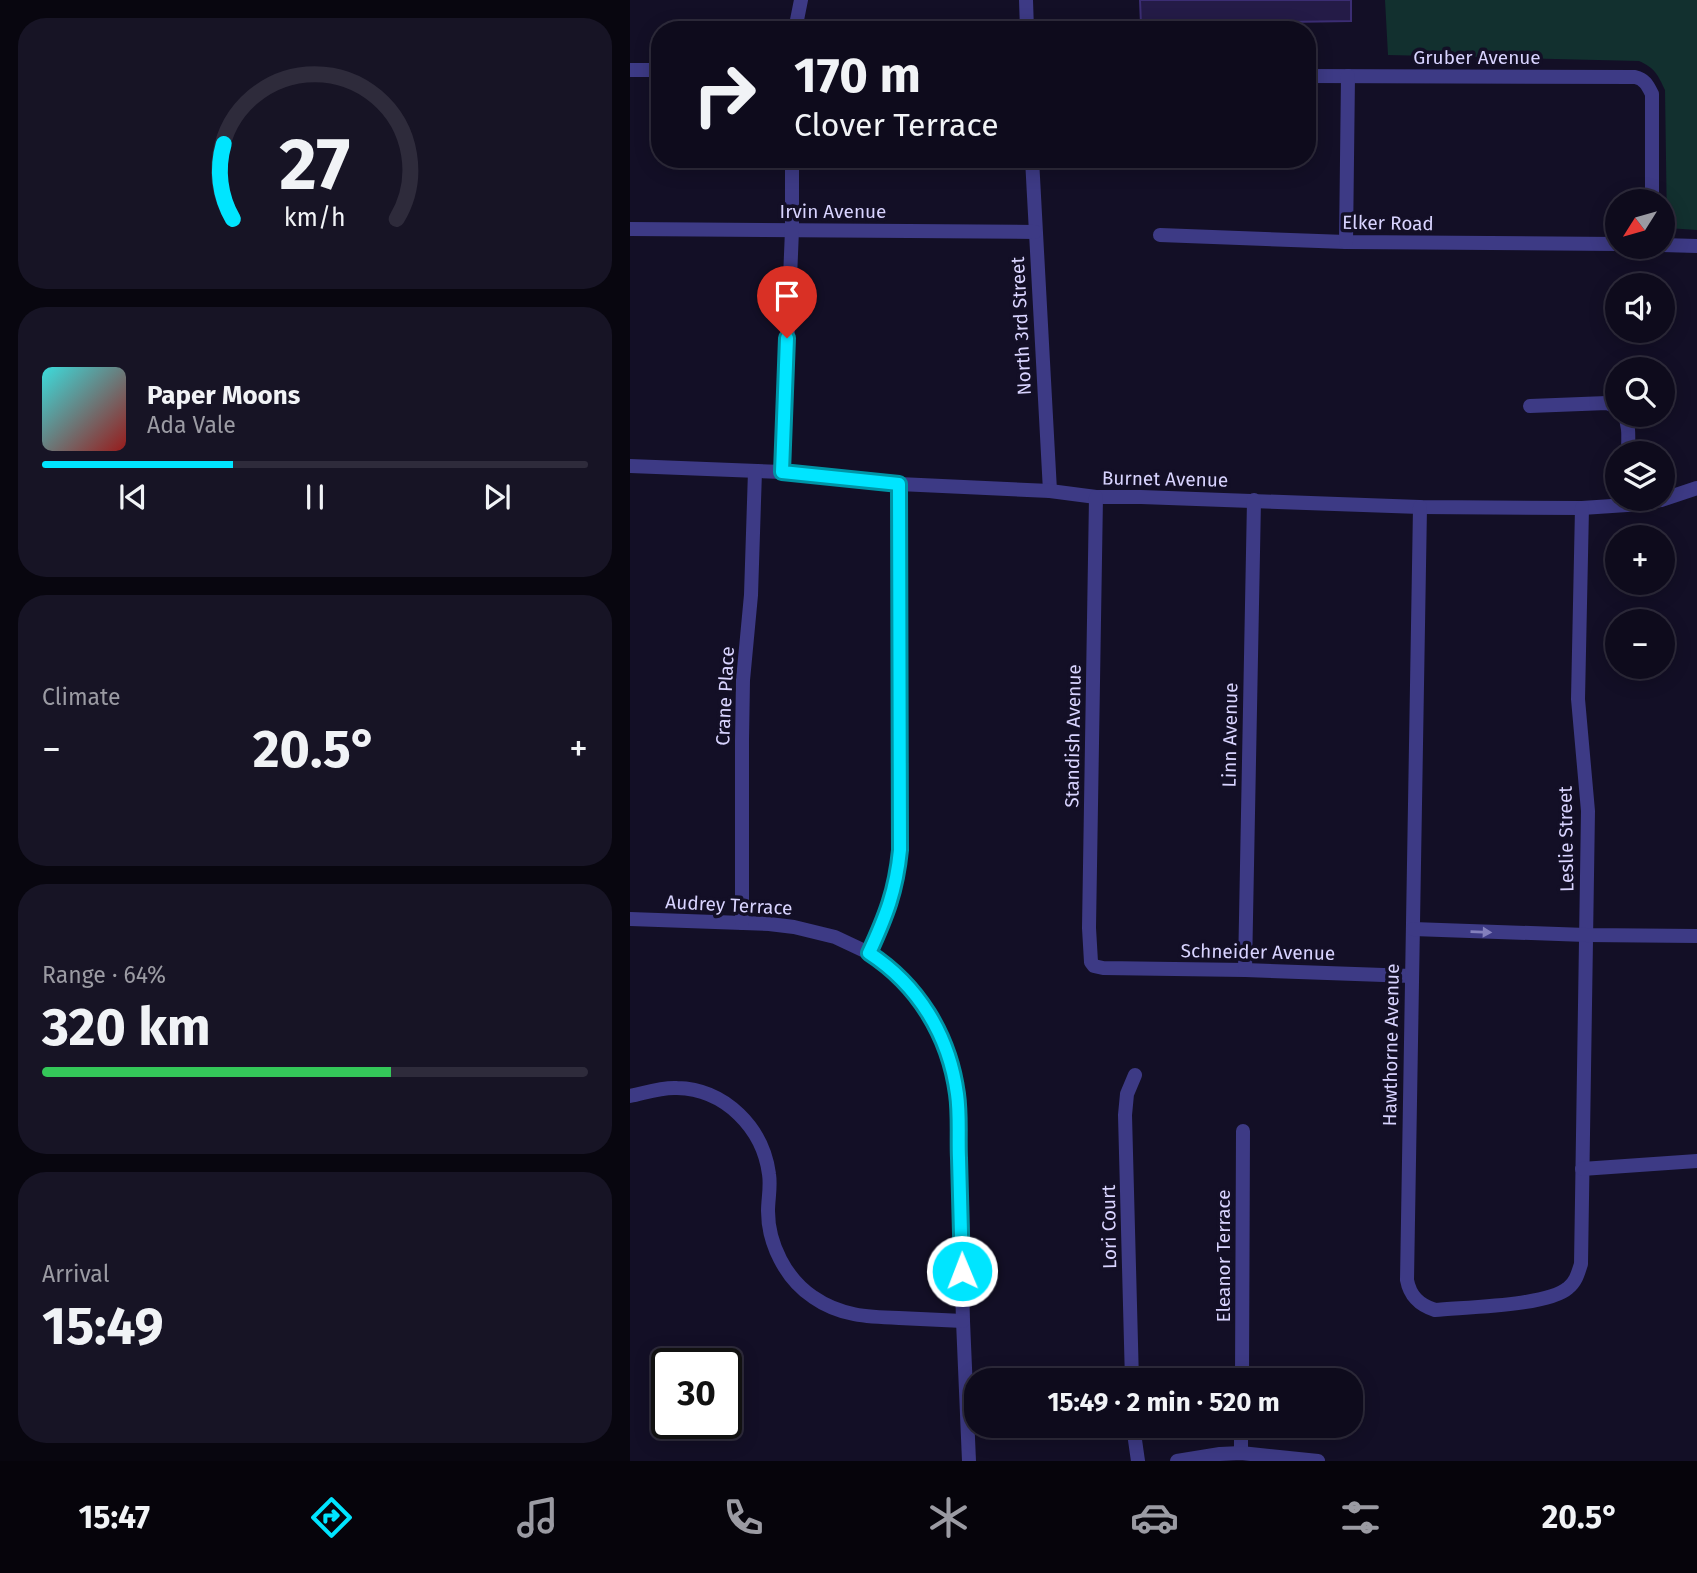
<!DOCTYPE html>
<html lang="en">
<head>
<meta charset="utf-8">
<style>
	:root { --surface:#0e0b1c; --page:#171425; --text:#f1f3f6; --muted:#9b9ba3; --line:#2e2b3b; --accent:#00e5ff }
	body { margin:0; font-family:"Fira Sans",sans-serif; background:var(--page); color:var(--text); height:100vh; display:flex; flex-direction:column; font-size:26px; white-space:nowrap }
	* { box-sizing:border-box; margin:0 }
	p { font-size:23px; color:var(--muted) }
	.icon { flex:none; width:38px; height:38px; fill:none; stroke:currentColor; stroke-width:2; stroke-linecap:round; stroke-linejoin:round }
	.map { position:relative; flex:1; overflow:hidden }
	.sheet { display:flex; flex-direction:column; gap:18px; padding:18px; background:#08060f; width:630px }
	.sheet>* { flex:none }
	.guide { position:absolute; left:21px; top:21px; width:665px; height:147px; border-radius:28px; box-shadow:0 4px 18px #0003,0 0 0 2px var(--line); background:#0e0b1c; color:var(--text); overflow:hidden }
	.needle { width:46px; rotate:233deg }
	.tools { position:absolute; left:975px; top:189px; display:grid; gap:14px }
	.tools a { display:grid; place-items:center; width:70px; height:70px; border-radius:50%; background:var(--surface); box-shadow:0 4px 18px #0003,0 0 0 2px var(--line); font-size:35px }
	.speed { position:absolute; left:21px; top:1348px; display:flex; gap:14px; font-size:35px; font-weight:700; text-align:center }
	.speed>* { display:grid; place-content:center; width:91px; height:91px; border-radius:50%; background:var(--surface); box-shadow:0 4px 18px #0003,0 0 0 2px var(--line); line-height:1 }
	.speed .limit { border:4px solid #111; border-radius:10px; background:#fff; color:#111 }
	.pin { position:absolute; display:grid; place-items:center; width:60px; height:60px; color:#fff; margin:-72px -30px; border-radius:50% 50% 50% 0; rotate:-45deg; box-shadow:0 0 7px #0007 }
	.pin .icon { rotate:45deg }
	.me { position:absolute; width:77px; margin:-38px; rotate:359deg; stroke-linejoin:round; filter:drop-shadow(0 0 5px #0008) }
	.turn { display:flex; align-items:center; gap:24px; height:147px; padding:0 28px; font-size:32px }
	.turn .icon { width:91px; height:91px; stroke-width:2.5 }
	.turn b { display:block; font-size:49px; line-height:60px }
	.big { font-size:52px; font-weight:700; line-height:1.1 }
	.sheet .widget { flex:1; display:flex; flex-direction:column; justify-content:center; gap:10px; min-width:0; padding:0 24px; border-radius:28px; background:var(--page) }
	.sheet .dial { align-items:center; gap:0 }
	.dial svg { height:182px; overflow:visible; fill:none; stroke:var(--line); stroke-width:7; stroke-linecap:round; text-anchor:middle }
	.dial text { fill:var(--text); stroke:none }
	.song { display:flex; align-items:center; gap:21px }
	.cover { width:84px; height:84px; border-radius:10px; background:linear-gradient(135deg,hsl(180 70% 55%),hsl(0 70% 35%)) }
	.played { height:7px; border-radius:4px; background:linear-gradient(90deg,var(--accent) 35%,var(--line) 35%) }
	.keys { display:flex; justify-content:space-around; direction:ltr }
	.heat { display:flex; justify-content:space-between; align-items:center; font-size:38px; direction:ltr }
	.charge { height:10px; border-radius:5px; background:linear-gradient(90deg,#34c759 64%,var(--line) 0) }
	.trip { position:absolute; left:334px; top:1368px; width:399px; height:70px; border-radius:28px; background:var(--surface); box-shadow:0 4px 18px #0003,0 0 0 2px var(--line); font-weight:700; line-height:70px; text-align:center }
	.tabs { display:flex; height:112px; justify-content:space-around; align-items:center; background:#06040b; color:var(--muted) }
	.tabs .icon { width:49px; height:49px }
	.tabs .current { color:var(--accent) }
	.tabs b { font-size:32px; color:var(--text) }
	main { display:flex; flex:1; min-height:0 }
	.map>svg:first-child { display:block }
</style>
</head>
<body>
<main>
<section class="sheet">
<div class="widget dial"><svg viewBox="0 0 100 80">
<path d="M14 69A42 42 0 1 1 86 69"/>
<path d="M14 69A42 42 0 0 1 10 36" stroke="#00e5ff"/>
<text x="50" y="56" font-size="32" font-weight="700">27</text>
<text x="50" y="72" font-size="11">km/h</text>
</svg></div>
<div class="widget">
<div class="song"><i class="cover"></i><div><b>Paper Moons</b><p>Ada Vale</p></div></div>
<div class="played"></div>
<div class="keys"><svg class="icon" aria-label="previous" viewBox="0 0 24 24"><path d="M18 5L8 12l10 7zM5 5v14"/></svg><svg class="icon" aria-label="pause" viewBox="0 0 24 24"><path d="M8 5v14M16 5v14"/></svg><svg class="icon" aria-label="next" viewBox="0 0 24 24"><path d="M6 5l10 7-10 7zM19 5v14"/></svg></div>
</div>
<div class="widget"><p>Climate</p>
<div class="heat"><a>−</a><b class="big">20.5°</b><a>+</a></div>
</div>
<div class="widget"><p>Range · 64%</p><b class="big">320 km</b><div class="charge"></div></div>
<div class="widget"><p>Arrival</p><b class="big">15:49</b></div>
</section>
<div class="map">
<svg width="1067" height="1461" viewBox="0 0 1067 1461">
	<rect width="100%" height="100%" fill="#130f26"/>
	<path fill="#12302f" d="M755 0H1067V230L1037 228 1035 90C1028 75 1025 68 1009 61L758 55Z"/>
	<path fill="#241b47" stroke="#3b2d73" stroke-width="2" d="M510 0H721V21L511 24Z"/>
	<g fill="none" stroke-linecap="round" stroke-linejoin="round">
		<g stroke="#3d3a85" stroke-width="14">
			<path d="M396 0 397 30"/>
			<path d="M165 30 171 0"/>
			<path d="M0 70H30"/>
			<path d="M677 76 1005 77C1015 79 1018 86 1022 94V201"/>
			<path d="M402 159 420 491"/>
			<path d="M0 229 405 232"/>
			<path d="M530 235 716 242 987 244"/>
			<path d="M716 242 718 76"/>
			<path d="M1032 245 1067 246"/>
			<path d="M900 406 977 403 987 407"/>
			<path d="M994 415C1000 426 998 440 998 453"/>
			<path d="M0 466 152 472 269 484 420 491 466 497H511L790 507 952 508 997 505 1031 500 1067 488"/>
			<path d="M152 472 162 230V159"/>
			<path d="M466 497 459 928 461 962 464 966 473 968 615 970 782 976"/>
			<path d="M790 507 777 1280C780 1296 789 1305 805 1310 835 1307 918 1306 938 1288 946 1282 948 1273 951 1264L958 811 948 699 952 508"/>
			<path d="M0 919 139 924 164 927 205 937 239 953 267 974 293 1004 304 1021 320 1058 327 1097 333 1321 339 1461"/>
			<path d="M112 923V740L113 680 121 595 125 471"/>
			<path d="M783 929 956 935 1067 936"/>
			<path d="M239 953C256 916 266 891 270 850L269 484"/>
			<path d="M615 970 624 500"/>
			<path d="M0 1096C15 1093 31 1087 47 1088 95 1089 133 1128 139 1174 141 1187 138 1199 138 1211 138 1244 156 1279 183 1297 210 1316 238 1317 269 1318 291 1319 312 1320 333 1321"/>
			<path d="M952 1169 1067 1161"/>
			<path d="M502 1381 495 1115 497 1094 505 1075"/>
			<path d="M612 1381 613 1131"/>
			<path d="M503 1426 508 1461"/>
			<path d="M611 1453V1426"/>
			<path d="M547 1461 590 1454 611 1453 688 1461"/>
		</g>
	</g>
	<defs><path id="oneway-solid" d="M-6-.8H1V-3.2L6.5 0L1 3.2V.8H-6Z" transform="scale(1.75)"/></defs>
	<use fill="#837fbc" href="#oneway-solid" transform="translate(851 932) rotate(2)"/>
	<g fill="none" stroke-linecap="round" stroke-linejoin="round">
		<defs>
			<path id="route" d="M157 338 152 472 269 484 270 850C266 891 256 916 239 953 288 985 319 1035 327 1094 330 1115 328 1137 329 1158 330 1196 331 1234 332 1271"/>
		</defs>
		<use href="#route" stroke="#0095a6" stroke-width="18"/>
		<use href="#route" stroke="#00e5ff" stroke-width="12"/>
	</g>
	<g text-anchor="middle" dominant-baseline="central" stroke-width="7" stroke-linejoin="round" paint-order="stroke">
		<g font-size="19" fill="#d9d4ff" stroke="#130f26">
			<text x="847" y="57">Gruber Avenue</text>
			<text x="203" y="211">Irvin Avenue</text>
			<text transform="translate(758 223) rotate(1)">Elker Road</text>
			<text transform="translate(391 326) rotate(-93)">North 3rd Street</text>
			<text transform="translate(535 479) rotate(1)">Burnet Avenue</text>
			<text transform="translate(95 696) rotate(-87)">Crane Place</text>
			<text transform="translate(600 735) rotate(-89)">Linn Avenue</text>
			<text transform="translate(443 736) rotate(-89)">Standish Avenue</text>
			<text transform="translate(936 839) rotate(-91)">Leslie Street</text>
			<text transform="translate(99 905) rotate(3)">Audrey Terrace</text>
			<text transform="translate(628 952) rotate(1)">Schneider Avenue</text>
			<text transform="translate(761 1045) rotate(-89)">Hawthorne Avenue</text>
			<text transform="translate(479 1227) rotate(-91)">Lori Court</text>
			<text transform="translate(593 1256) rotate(-90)">Eleanor Terrace</text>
		</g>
	</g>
</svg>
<div class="tools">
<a><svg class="needle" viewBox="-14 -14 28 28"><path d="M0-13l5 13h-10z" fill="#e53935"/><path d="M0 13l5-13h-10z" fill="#9b9ba3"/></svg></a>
<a><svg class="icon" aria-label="sound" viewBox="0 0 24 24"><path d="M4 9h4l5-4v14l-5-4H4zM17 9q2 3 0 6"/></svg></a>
<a><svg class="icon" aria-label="search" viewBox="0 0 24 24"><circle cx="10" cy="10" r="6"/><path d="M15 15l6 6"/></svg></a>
<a><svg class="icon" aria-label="layers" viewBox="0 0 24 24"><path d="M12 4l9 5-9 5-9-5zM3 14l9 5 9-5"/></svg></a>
<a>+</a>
<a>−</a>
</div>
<div class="speed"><div class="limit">30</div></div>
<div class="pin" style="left:157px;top:338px;background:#d93025"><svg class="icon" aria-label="arrive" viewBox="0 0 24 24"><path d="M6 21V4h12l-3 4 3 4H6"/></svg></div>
<svg class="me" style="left:332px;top:1271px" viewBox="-20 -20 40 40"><circle r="17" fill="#00e5ff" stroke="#fff" stroke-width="3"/><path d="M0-11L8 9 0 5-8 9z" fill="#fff"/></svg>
<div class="trip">15:49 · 2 min · 520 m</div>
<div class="guide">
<div class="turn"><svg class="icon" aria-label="right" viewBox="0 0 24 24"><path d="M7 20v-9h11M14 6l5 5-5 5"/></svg><div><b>170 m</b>Clover Terrace</div></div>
</div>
</div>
</main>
<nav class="tabs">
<b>15:47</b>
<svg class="icon current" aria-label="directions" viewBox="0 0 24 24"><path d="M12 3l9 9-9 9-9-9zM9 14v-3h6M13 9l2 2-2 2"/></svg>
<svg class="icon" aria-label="music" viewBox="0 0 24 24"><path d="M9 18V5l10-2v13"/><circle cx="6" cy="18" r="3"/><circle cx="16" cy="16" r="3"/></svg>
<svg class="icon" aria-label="phone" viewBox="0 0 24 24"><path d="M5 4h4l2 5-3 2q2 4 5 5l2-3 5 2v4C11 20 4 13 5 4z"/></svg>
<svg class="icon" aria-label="climate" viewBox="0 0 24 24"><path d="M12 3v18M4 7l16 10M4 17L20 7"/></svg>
<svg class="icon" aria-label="car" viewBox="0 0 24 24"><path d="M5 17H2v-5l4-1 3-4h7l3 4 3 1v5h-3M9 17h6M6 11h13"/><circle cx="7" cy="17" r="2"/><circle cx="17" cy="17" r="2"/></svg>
<svg class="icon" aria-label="filters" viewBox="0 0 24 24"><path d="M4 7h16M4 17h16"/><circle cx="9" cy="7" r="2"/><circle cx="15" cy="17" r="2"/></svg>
<b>20.5°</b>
</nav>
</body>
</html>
